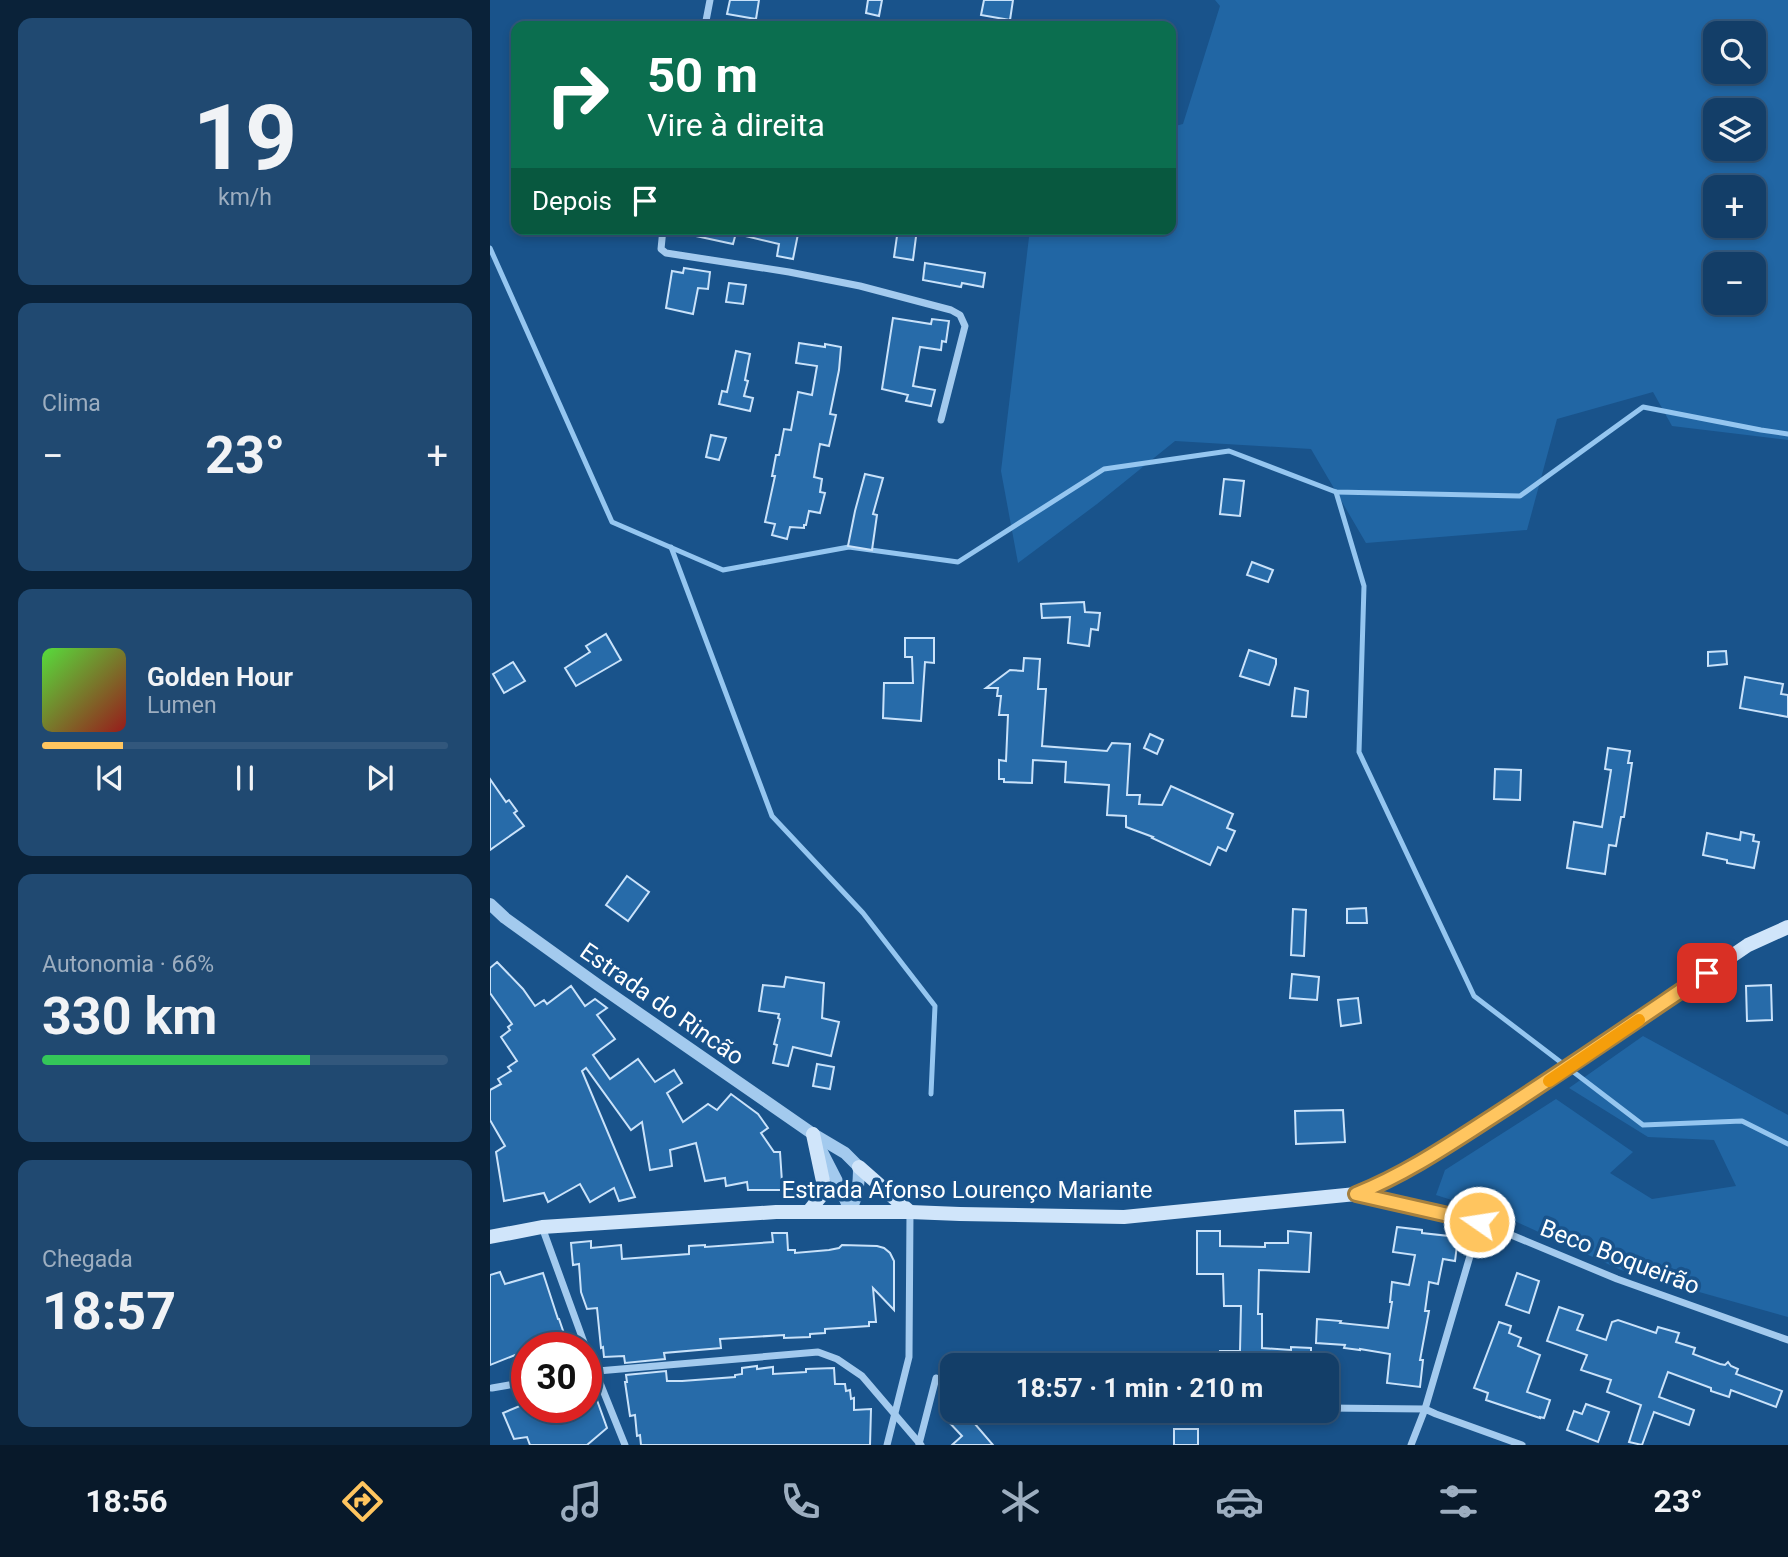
<!DOCTYPE html>
<html lang="pt">
<head>
<meta charset="utf-8">
<style>
	:root { --surface:#133e68; --page:#204971; --text:#f1f3f6; --muted:#9daec0; --line:#32577c; --accent:#ffc55f }
	body { margin:0; font-family:Roboto,sans-serif; background:var(--page); color:var(--text); height:100vh; display:flex; flex-direction:column; font-size:26px; white-space:nowrap }
	* { box-sizing:border-box; margin:0 }
	p { font-size:23px; color:var(--muted) }
	.icon { flex:none; width:38px; height:38px; fill:none; stroke:currentColor; stroke-width:2; stroke-linecap:round; stroke-linejoin:round }
	.map { position:relative; flex:1; overflow:hidden }
	.sheet { display:flex; flex-direction:column; gap:18px; padding:18px; background:#0a2239; width:490px }
	.sheet>* { flex:none }
	.guide { position:absolute; left:21px; top:21px; width:665px; height:214px; border-radius:14px; box-shadow:0 4px 10px #0003,0 0 0 2px var(--line); background:#0b6e4f; color:#fff; overflow:hidden }
	.controls { position:absolute; left:1213px; top:21px; display:grid; gap:14px }
	.controls a { display:grid; place-items:center; width:63px; height:63px; border-radius:14px; background:var(--surface); box-shadow:0 4px 10px #0003,0 0 0 2px var(--line); font-size:35px }
	.speed { position:absolute; left:21px; top:1332px; display:flex; gap:14px; font-size:35px; font-weight:700; text-align:center }
	.speed>* { display:grid; place-content:center; width:91px; height:91px; border-radius:50%; background:var(--surface); box-shadow:0 4px 10px #0003,0 0 0 2px var(--line); line-height:1 }
	.speed .limit { border:10px solid #d22; background:#fff; color:#111 }
	.pin { position:absolute; display:grid; place-items:center; width:60px; height:60px; color:#fff; margin:-30px; border-radius:14px; box-shadow:0 4px 10px #0006 }
	.me { position:absolute; width:77px; margin:-38px; rotate:283deg; stroke-linejoin:round; filter:drop-shadow(0 0 5px #0008) }
	.turn { display:flex; align-items:center; gap:24px; height:147px; padding:0 21px; font-size:32px }
	.turn .icon { width:91px; height:91px; stroke-width:2.5 }
	.turn b { display:block; font-size:49px; line-height:60px }
	.then { display:flex; align-items:center; height:66px; padding:0 21px; background:#0003; gap:14px; font-size:26px }
	.big { font-size:52px; font-weight:700; line-height:1.1 }
	.sheet .card { flex:1; display:flex; flex-direction:column; justify-content:center; gap:10px; min-width:0; padding:0 24px; border-radius:14px; background:var(--page) }
	.sheet .dial { align-items:center; gap:0 }
	.dial b { font-size:91px; line-height:1 }
	.song { display:flex; align-items:center; gap:21px }
	.cover { width:84px; height:84px; border-radius:10px; background:linear-gradient(135deg,hsl(110 70% 55%),hsl(0 70% 35%)) }
	.played { height:7px; border-radius:4px; background:linear-gradient(90deg,var(--accent) 20%,var(--line) 20%) }
	.keys { display:flex; justify-content:space-around; direction:ltr }
	.heat { display:flex; justify-content:space-between; align-items:center; font-size:38px; direction:ltr }
	.charge { height:10px; border-radius:5px; background:linear-gradient(90deg,#34c759 66%,var(--line) 0) }
	.trip { position:absolute; left:450px; top:1353px; width:399px; height:70px; border-radius:14px; background:var(--surface); box-shadow:0 4px 10px #0003,0 0 0 2px var(--line); font-weight:700; line-height:70px; text-align:center }
	.dock { display:flex; height:112px; justify-content:space-around; align-items:center; background:#08192a; color:var(--muted) }
	.dock .icon { width:49px; height:49px }
	.dock .selected { color:var(--accent) }
	.dock b { font-size:32px; color:var(--text) }
	main { display:flex; flex:1; min-height:0 }
	.map>svg:first-child { display:block }
</style>
</head>
<body>
<main>
<section class="sheet">
<div class="card dial"><b>19</b><p>km/h</p></div>
<div class="card"><p>Clima</p>
<div class="heat"><a>−</a><b class="big">23°</b><a>+</a></div>
</div>
<div class="card">
<div class="song"><i class="cover"></i><div><b>Golden Hour</b><p>Lumen</p></div></div>
<div class="played"></div>
<div class="keys"><svg class="icon" aria-label="previous" viewBox="0 0 24 24"><path d="M18 5L8 12l10 7zM5 5v14"/></svg><svg class="icon" aria-label="pause" viewBox="0 0 24 24"><path d="M8 5v14M16 5v14"/></svg><svg class="icon" aria-label="next" viewBox="0 0 24 24"><path d="M6 5l10 7-10 7zM19 5v14"/></svg></div>
</div>
<div class="card"><p>Autonomia · 66%</p><b class="big">330 km</b><div class="charge"></div></div>
<div class="card"><p>Chegada</p><b class="big">18:57</b></div>
</section>
<div class="map">
<svg width="1298" height="1445" viewBox="0 0 1298 1445">
	<rect width="100%" height="100%" fill="#19538b"/>
	<g fill="#2166a4" fill-rule="evenodd">
		<path d="M725 0H1298V440L1182 426 1163 392 1067 419 1037 530 876 543 821 449 685 441 607 504 528 563 511 471 540 229H681V127L693 124 730 6ZM1225 33H1264V72H1225ZM1225 110H1264V149H1225ZM1225 187H1264V226H1225ZM1225 264H1264V303H1225Z"/>
		<path d="M1153 1036 1298 1115V1317L1131 1270 1018 1218 946 1195 955 1170 1066 1099 1143 1152 1120 1173 1162 1199 1246 1186 1224 1140 1158 1137 1079 1088Z"/>
	</g>
	<g fill="none" stroke-linecap="round" stroke-linejoin="round">
		<g stroke="#95c6f0" stroke-width="5">
			<path d="M0 248 122 522 233 570 359 547 468 562 614 469 739 451 846 492 1030 496 1153 407 1271 430 1298 434"/>
			<path d="M846 492 874 586 869 752 984 996 1153 1125 1252 1121 1298 1144"/>
			<path d="M181 547 282 816 373 913 445 1006 441 1094"/>
		</g>
	</g>
	<g fill="#276ba9" stroke="#c9e2fa" stroke-width="2">
		<path d="M240 0H269L266 19 237 14Z"/>
		<path d="M378 0H392L389 16 376 13Z"/>
		<path d="M494 0H523L520 20 491 15Z"/>
		<path d="M202 229H247L243 244 201 235Z"/>
		<path d="M251 229H309L303 259 287 256 289 244 251 235Z"/>
		<path d="M408 229H427L423 260 404 257Z"/>
		<path d="M435 263 495 273 493 287 472 283 471 287 433 280Z"/>
		<path d="M194 268 220 272 218 289 208 288 203 314 176 308 182 271 193 273Z"/>
		<path d="M239 283 256 285 253 304 236 302Z"/>
		<path d="M403 318 441 324 442 319 459 321 456 342 452 341 451 350 430 347 423 386 445 390 441 406 416 401 418 395 392 389Z"/>
		<path d="M309 343 335 347V344L351 347 349 370 340 414 346 415 339 446 330 444 324 477 332 479 330 492 335 493 330 513 319 511 316 525H314V528L300 527 297 539 282 535 285 524 275 522 285 476H282L286 455H289L294 429 301 430 308 392 322 395 327 366 306 363Z"/>
		<path d="M246 351 260 354 255 380 258 381 254 396 263 398 260 411 229 404 232 391 237 392Z"/>
		<path d="M221 435 236 438 229 460 216 457Z"/>
		<path d="M375 474 393 478 383 514 387 515 382 550 358 546 365 511Z"/>
		<path d="M734 479 754 481 750 516 730 514Z"/>
		<path d="M762 562 783 570 778 582 757 575Z"/>
		<path d="M594 602 595 612 610 613 608 630 601 629 599 646 578 643 580 617 552 618 551 604Z"/>
		<path d="M116 634 131 660 86 686 75 668 100 652 96 646Z"/>
		<path d="M415 638H444V663L435 662 431 721 393 718 394 683H423L422 657H415Z"/>
		<path d="M759 650 786 659V664L779 685 750 676Z"/>
		<path d="M1236 651 1237 664 1218 666V652Z"/>
		<path d="M534 658 550 659 548 689H556L552 746 617 751 622 743 640 744 637 795H650L649 804 672 805 681 786 743 814 737 828 745 831 736 851 728 847 720 865 662 838 663 837 636 827V816L617 815 619 785 575 782 576 762 543 760 542 783 514 782V779H509V760L516 761 518 715H509L511 696H507L508 688H496L520 670 533 671Z"/>
		<path d="M23 662 35 681 14 693 3 674Z"/>
		<path d="M1255 677 1293 684 1291 694 1298 695V717L1250 708Z"/>
		<path d="M805 688 818 691 816 717 802 716Z"/>
		<path d="M660 734 673 740 667 754 654 748Z"/>
		<path d="M1118 748 1140 751 1138 763H1142L1134 817H1131L1126 846 1119 845 1115 874 1077 868 1084 822 1112 827 1121 770 1115 769Z"/>
		<path d="M1005 769 1031 770 1030 800 1004 799Z"/>
		<path d="M0 779 16 802 19 800 27 811 24 813 34 826 0 850Z"/>
		<path d="M1251 832 1264 835 1263 841 1269 842 1264 868 1237 863V860L1213 855 1217 833 1250 840Z"/>
		<path d="M137 876 159 892 138 921 116 905Z"/>
		<path d="M876 908 877 923H857V909Z"/>
		<path d="M803 909 816 910 814 956 801 955Z"/>
		<path d="M7 962 33 989 45 1006 54 1000 57 1004 81 986 95 1006 105 999 117 1008 107 1015 125 1039 103 1055 120 1079 148 1059 165 1082 184 1070 192 1083 177 1093 193 1122 218 1104 227 1110 241 1094 268 1114 278 1128 271 1133 284 1152H290L292 1182 291 1190H258L257 1182 236 1186 235 1178 215 1181 206 1143 180 1150 182 1166 160 1170 152 1122 141 1130 96 1068 92 1071 145 1197 129 1201 124 1188 100 1202 90 1184 58 1202 54 1193 14 1201 6 1152 15 1146 0 1120V1090L11 1084 8 1079 21 1071 18 1067 27 1061 11 1037 20 1030 18 1027 22 1024 0 993V968Z"/>
		<path d="M802 974 829 977 827 1000 800 998Z"/>
		<path d="M296 977 334 983 332 1018 349 1022 341 1056 303 1047 298 1066 283 1063 287 1045 284 1044 290 1019 288 1018 289 1014 269 1011 273 985 294 987Z"/>
		<path d="M1281 985 1282 1020 1257 1021 1256 986Z"/>
		<path d="M868 998 871 1023 851 1026 848 1000Z"/>
		<path d="M327 1064 344 1067 340 1089 323 1086Z"/>
		<path d="M853 1110 855 1142 806 1144 805 1111Z"/>
		<path d="M907 1227 932 1230V1233L968 1237 965 1261 953 1259 948 1284 939 1282 935 1311H939L930 1360H933L930 1387 897 1383 900 1354 870 1349V1350L854 1348 855 1345 826 1343 827 1319 851 1321 850 1323 898 1328 902 1302H900L902 1282 919 1285 925 1255 903 1252Z"/>
		<path d="M707 1231H730V1246L775 1247V1243H798V1231L821 1233 819 1272 769 1270 768 1314H772V1348L801 1350V1347L821 1348V1365H731L730 1351H750L751 1306H734L733 1274H707Z"/>
		<path d="M282 1233H297L298 1250H305V1253L339 1250 349 1248 352 1245 387 1246 394 1248 400 1253 404 1261V1310L383 1288 386 1322H379V1326L335 1329V1333L320 1334V1337L294 1338V1335L230 1339 231 1348 174 1353 175 1359 135 1363 134 1356 114 1357 113 1347 111 1348 107 1308 97 1309 91 1292 89 1264 83 1265 81 1243 101 1241V1248L131 1245 132 1259 199 1254V1246L215 1245V1247L283 1242Z"/>
		<path d="M10 1272 15 1284 53 1273 68 1319H69L79 1348H37V1357L27 1360 25 1355 0 1365V1275Z"/>
		<path d="M1027 1273 1049 1281 1039 1313 1016 1305Z"/>
		<path d="M1069 1307 1093 1315 1087 1330 1116 1340 1122 1322 1128 1320 1166 1333 1168 1327 1189 1333 1186 1342 1205 1348 1203 1354 1230 1364 1235 1365 1238 1362 1241 1366 1248 1369 1246 1374 1292 1391 1286 1407 1241 1390 1239 1397 1221 1391V1388L1178 1372 1169 1397 1204 1410 1199 1425 1164 1412 1152 1445 1139 1442 1151 1405 1117 1392 1121 1380 1091 1370 1097 1355 1057 1341Z"/>
		<path d="M1009 1322 1021 1326 1019 1333 1031 1338 1028 1346 1050 1355 1037 1392 1060 1400 1054 1418 1050 1417V1418L996 1400 998 1393 984 1388Z"/>
		<path d="M267 1366V1369L283 1367V1374L316 1372V1369L344 1368 345 1384H355L356 1391 360 1390 361 1399 364 1398V1410L381 1409 380 1445H151L150 1435 147 1436 145 1415 140 1416 135 1382H137L136 1375 176 1371 177 1381H192L245 1377V1375L252 1374V1368Z"/>
		<path d="M96 1378H99L117 1428 97 1445H40L37 1437 24 1439 13 1413 37 1403V1407H96Z"/>
		<path d="M1096 1404 1119 1412 1108 1442 1077 1430 1084 1411 1092 1414Z"/>
		<path d="M464 1410H473L503 1445H462L472 1436 456 1419Z"/>
		<rect x="684" y="1429" width="24" height="16"/>
	</g>
	<g fill="none" stroke-linecap="round" stroke-linejoin="round">
		<g stroke="#a3caee" stroke-width="7">
			<path d="M215 26 220 0"/>
			<path d="M173 229 171 249 176 253 299 272 370 286 461 310 470 315 475 326 451 420"/>
			<path d="M870 1195 990 1222 1127 1279 1298 1340"/>
			<path d="M52 1227 96 1348"/>
			<path d="M96 1348 135 1445"/>
			<path d="M96 1372 328 1352 347 1359 372 1376 431 1445"/>
			<path d="M2 1388 37 1382"/>
			<path d="M836 1408 935 1409 946 1414 1032 1445"/>
			<path d="M429 1444 446 1378"/>
			<path d="M397 1445 419 1357 420 1212"/>
			<path d="M921 1445 935 1409 990 1222"/>
		</g>
		<g stroke="#a3caee" stroke-width="12">
			<path d="M0 904 15 918 108 985 323 1134 355 1153 369 1167C369 1183 368 1196 360 1211"/>
			<path d="M328 1144 350 1187 360 1211"/>
		</g>
		<g stroke="#d0e5fa" stroke-width="14">
			<path d="M369 1167 420 1212"/>
			<path d="M319 1211 331 1196 334 1186 323 1134"/>
			<path d="M0 1237 52 1227 286 1212H420L470 1214 634 1217 866 1194 896 1182 930 1163 1066 1076 1258 945 1298 927"/>
		</g>
	</g>
	<g fill="none" stroke-linecap="round" stroke-linejoin="round">
		<defs>
			<path id="route" d="M989 1222 866 1194C916 1174 960 1144 1005 1115 1076 1069 1146 1021 1217 973"/>
		</defs>
		<use href="#route" stroke="#a6803e" stroke-width="18"/>
		<use href="#route" stroke="#ffc55f" stroke-width="12"/>
		<path stroke="#f59e0b" stroke-width="12" d="M1059 1081 1149 1020"/>
	</g>
	<g text-anchor="middle" dominant-baseline="central" stroke-width="7" stroke-linejoin="round" paint-order="stroke">
		<g font-size="24" fill="#fff" stroke="#19538b">
			<text transform="translate(172 1004) rotate(35)">Estrada do Rincão</text>
			<text x="477" y="1190">Estrada Afonso Lourenço Mariante</text>
			<text transform="translate(1130 1257) rotate(21)">Beco Boqueirão</text>
		</g>
	</g>
</svg>
<div class="controls">
<a><svg class="icon" aria-label="search" viewBox="0 0 24 24"><circle cx="10" cy="10" r="6"/><path d="M15 15l6 6"/></svg></a>
<a><svg class="icon" aria-label="layers" viewBox="0 0 24 24"><path d="M12 4l9 5-9 5-9-5zM3 14l9 5 9-5"/></svg></a>
<a>+</a>
<a>−</a>
</div>
<div class="speed"><div class="limit">30</div></div>
<div class="pin" style="left:1217px;top:973px;background:#d93025"><svg class="icon" aria-label="arrive" viewBox="0 0 24 24"><path d="M6 21V4h12l-3 4 3 4H6"/></svg></div>
<svg class="me" style="left:989px;top:1222px" viewBox="-20 -20 40 40"><circle r="17" fill="#ffc55f" stroke="#fff" stroke-width="3"/><path d="M0-11L8 9 0 5-8 9z" fill="#fff"/></svg>
<div class="trip">18:57 · 1 min · 210 m</div>
<div class="guide">
<div class="turn"><svg class="icon" aria-label="right" viewBox="0 0 24 24"><path d="M7 20v-9h11M14 6l5 5-5 5"/></svg><div><b>50 m</b>Vire à direita</div></div>
<div class="then">Depois<svg class="icon" aria-label="arrive" viewBox="0 0 24 24"><path d="M6 21V4h12l-3 4 3 4H6"/></svg></div>
</div>
</div>
</main>
<nav class="dock">
<b>18:56</b>
<svg class="icon selected" aria-label="directions" viewBox="0 0 24 24"><path d="M12 3l9 9-9 9-9-9zM9 14v-3h6M13 9l2 2-2 2"/></svg>
<svg class="icon" aria-label="music" viewBox="0 0 24 24"><path d="M9 18V5l10-2v13"/><circle cx="6" cy="18" r="3"/><circle cx="16" cy="16" r="3"/></svg>
<svg class="icon" aria-label="phone" viewBox="0 0 24 24"><path d="M5 4h4l2 5-3 2q2 4 5 5l2-3 5 2v4C11 20 4 13 5 4z"/></svg>
<svg class="icon" aria-label="climate" viewBox="0 0 24 24"><path d="M12 3v18M4 7l16 10M4 17L20 7"/></svg>
<svg class="icon" aria-label="car" viewBox="0 0 24 24"><path d="M5 17H2v-5l4-1 3-4h7l3 4 3 1v5h-3M9 17h6M6 11h13"/><circle cx="7" cy="17" r="2"/><circle cx="17" cy="17" r="2"/></svg>
<svg class="icon" aria-label="filters" viewBox="0 0 24 24"><path d="M4 7h16M4 17h16"/><circle cx="9" cy="7" r="2"/><circle cx="15" cy="17" r="2"/></svg>
<b>23°</b>
</nav>
</body>
</html>
